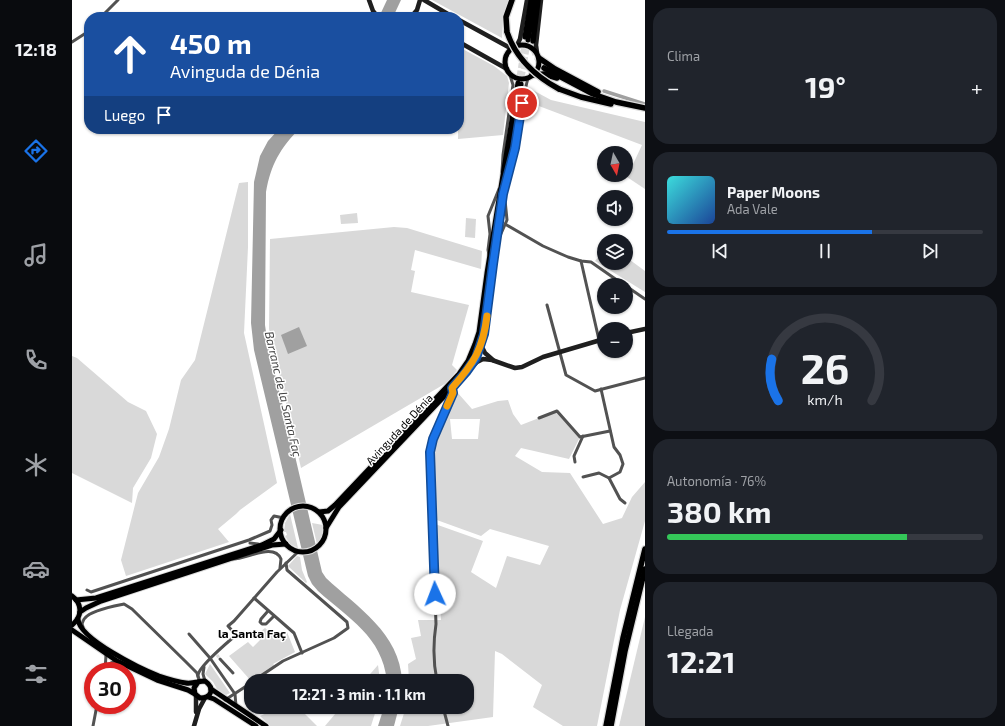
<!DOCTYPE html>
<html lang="es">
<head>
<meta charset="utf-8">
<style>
	:root { --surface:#171b24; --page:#20242c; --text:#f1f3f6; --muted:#9ea1a6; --line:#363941; --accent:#1a73e8 }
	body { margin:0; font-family:"Exo 2",sans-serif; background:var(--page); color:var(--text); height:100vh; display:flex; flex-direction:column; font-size:15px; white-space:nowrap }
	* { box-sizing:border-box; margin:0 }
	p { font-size:13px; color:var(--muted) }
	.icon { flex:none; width:22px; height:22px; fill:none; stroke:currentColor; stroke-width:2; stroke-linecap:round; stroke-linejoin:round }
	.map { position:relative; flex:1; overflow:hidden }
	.panel { display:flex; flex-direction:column; gap:8px; padding:8px; background:#0d0f14; width:360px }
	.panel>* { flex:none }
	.hud { position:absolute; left:12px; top:12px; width:380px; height:122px; border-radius:16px; box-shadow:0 1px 3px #0004; background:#1a4fa0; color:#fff; overflow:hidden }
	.needle { width:26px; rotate:171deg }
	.controls { position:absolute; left:525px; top:146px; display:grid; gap:8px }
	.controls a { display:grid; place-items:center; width:36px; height:36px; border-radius:50%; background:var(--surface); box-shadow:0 1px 3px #0004; font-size:20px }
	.speed { position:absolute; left:12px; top:662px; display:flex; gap:8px; font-size:20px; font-weight:700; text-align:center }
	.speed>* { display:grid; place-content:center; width:52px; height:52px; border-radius:50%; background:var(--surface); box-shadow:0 1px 3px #0004; line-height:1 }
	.speed .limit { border:6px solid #d22; background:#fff; color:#111 }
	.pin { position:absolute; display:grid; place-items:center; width:34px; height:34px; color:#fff; margin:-17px; border:2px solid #fff; border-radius:50%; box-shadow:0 1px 4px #0007 }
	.me { position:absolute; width:44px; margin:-22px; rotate:358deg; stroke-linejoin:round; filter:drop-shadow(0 0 3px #0008) }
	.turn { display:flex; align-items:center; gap:14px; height:84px; padding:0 20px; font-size:18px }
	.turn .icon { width:52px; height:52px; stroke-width:2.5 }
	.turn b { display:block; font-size:28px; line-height:34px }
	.then { display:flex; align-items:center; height:38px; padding:0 20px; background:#0003; gap:8px; font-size:15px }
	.big { font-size:30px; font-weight:700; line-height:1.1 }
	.panel .widget { flex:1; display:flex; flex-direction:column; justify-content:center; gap:6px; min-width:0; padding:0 14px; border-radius:16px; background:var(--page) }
	.panel .dial { align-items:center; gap:0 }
	.dial svg { height:104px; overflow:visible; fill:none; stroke:var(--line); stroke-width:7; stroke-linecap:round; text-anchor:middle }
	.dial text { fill:var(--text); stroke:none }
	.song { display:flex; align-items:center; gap:12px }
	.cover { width:48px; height:48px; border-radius:6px; background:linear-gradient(135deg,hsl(180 70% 55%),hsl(220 70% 35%)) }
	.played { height:4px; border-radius:2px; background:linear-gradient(90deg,var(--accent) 65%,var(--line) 65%) }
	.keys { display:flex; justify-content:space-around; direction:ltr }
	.heat { display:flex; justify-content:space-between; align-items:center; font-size:22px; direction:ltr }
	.charge { height:6px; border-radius:3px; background:linear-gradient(90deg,#34c759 76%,var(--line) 0) }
	.trip { position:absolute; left:172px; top:674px; width:230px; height:40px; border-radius:16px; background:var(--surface); box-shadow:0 1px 3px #0004; font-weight:700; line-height:40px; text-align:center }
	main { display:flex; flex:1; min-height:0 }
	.tabs { display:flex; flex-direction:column; width:72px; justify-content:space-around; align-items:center; background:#090b0e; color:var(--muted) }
	.tabs .icon { width:28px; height:28px }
	.tabs .current { color:var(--accent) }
	.tabs b { font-size:18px; color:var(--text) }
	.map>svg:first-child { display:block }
</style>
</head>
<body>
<main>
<nav class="tabs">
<b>12:18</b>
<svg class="icon current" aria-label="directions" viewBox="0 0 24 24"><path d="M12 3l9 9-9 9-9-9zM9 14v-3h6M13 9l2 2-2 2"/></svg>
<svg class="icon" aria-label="music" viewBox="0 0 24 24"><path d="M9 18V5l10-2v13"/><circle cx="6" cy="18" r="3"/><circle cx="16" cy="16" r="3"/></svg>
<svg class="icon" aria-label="phone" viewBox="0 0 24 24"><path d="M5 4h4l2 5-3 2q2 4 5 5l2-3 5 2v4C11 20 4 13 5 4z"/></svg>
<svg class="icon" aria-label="climate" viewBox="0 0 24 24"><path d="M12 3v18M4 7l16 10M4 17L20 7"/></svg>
<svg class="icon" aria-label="car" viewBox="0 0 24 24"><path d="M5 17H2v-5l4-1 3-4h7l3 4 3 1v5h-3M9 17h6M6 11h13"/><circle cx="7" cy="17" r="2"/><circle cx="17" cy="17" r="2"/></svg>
<svg class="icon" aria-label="filters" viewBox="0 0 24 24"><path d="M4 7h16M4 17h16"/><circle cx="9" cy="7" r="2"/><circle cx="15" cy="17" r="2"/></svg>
</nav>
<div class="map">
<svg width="573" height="726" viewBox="0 0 573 726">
	<rect width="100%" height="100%" fill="#fff"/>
	<g fill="#d9d9d9" fill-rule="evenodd">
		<path d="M360 0H438L431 17 430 38Z"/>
		<path d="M387 47 422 66 435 76 437 83 431 135 386 139Z"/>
		<path d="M455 87 479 100 573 122V189L555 177 570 145 451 100Z"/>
		<path d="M176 182V247L172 333 205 483 168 510 164 514 146 529 157 542 54 576 49 560 66 493 87 457 97 429 109 380 123 360 167 183Z"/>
		<path d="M285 213 286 223 269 224 268 215Z"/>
		<path d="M394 218 404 219 403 238 393 237Z"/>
		<path d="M322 227 335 228 410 251 409 269 343 250 339 270 343 271 339 292 397 305 380 365 385 370 376 382 229 468 197 329 198 239Z"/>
		<path d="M532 250V263H554V257L573 271V292L523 261Z"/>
		<path d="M0 356 5 358 56 402 74 411 85 434 79 458 61 488 60 503 0 473Z"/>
		<path d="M385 392 400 409 426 401 436 400 441 414 449 425 485 411 508 437 497 459 449 448 443 456 470 472 498 473 531 524 550 518 560 497 573 482V521L548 610 525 726H491L461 707 470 685 430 654 423 651 421 717 356 726H328L334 707H395V681H337L336 664 344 659 339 638 349 636 346 620H369L363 524 411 541 399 572 424 588 435 556 468 565 477 546 418 529 409 536 362 519 360 452ZM378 419H408L406 439H380Z"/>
		<path d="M218 514 226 548 218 544 213 536 215 535 214 532H212L213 523Z"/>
		<path d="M240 523 251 525 250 536 245 544Z"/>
		<path d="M225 556 228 557 230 570 235 582 234 583 216 566Z"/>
		<path d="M573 617V726H547Z"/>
		<path d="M193 628 204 637 215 632 223 652 201 664 203 666 181 681H179L157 656 176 642 181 647 188 640 184 635Z"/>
		<path d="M138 664 158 693 154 695 145 689 141 682 133 674Z"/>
		<path d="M306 665 308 681H292Z"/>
		<path d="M208 707H226L245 726H198L188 716Z"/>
		<path d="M269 707H305L299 726H253Z"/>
	</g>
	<g fill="#a0a0a0">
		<path d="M315 0H329L321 17H307Z"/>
		<path d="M207 129H227C208 149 199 164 194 192L193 325 196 346 220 443 250 572 254 578C285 607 328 633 330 681H315C310 636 277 619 246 591L240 584 236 576 182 350 179 323 182 182 188 156 196 141Z"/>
		<path d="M227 327 235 346 216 354 209 335Z"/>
		<path d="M312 707H327L322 726H306Z"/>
	</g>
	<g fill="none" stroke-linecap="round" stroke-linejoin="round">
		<path stroke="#a0a0a0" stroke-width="3.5" d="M532 91 573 104"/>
		<path stroke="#d9d9d9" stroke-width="3" stroke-dasharray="3 1.5" stroke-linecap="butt" d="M145 655 148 659"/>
		<g stroke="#d9d9d9" stroke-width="5" stroke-dasharray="5 2.5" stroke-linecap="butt">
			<path d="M446 83 453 40"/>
			<path d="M449 84 456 43"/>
		</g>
		<path stroke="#d9d9d9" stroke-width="5.5" stroke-dasharray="5.5 3" stroke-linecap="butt" d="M461 41C460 52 465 60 472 68"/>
		<defs>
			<g id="primary">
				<path d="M453 37 459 0"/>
				<path d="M456 40 463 0"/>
				<circle cx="450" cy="62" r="17"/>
				<circle cx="231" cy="529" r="23"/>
				<path d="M247 512 256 511 263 505 387 374 396 361 403 344 407 332 415 273 446 83"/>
				<path d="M254 528 267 507 380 388 394 372 404 358 412 334 421 264 449 84"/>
				<path d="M0 596C11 604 10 617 0 625"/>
				<path d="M4 600 24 598 190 545 202 539 209 530"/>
				<path d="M8 612 14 608 29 601 200 545 214 544"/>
				<path d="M6 619C7 639 69 669 87 676 96 679 106 682 114 683 121 684 127 681 133 681 143 688 140 698 128 698L123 694 122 688 126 682"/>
				<path d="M0 630 45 661 85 680 116 690 123 694"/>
				<path d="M139 689 194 726"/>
				<path d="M136 697 142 699 184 726"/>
			</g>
			<g id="highway">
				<path d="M435 32 434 17 440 0"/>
				<path d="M461 41 466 0"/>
				<path d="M467 58 483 69 526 92"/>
				<path d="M472 68 521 94 544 102 573 108"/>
				<path d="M460 75 472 74 485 78"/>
				<path d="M487 89 509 97 539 104"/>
				<path d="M534 726 551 638 573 549"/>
				<path d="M539 726 553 651 573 569"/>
			</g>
		</defs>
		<use href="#primary" stroke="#dbdbdb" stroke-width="7"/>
		<use href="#highway" stroke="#dbdbdb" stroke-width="8"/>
		<g stroke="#525252" stroke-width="3">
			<path d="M29 17 46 0"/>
			<path d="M0 42 17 31"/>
			<path d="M430 172 431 155 441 85 437 72"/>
			<path d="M438 173C444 141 448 109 456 78"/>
			<path d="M433 224 471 246 496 257 509 261 519 262 552 285"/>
			<path d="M428 236 435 220 433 200"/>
			<path d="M417 255 416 250 418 234 416 216 427 189"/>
			<path d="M509 261 527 340"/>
			<path d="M554 286 573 299"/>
			<path d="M475 305 494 375 523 391 573 378"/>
			<path d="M529 389 542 447 548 455 551 464 548 472 537 478"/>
			<path d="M467 418 485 411 508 437 538 431"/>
			<path d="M503 462 502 456 511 436"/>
			<path d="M511 477 527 473 537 478 548 499 553 503"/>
			<path d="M178 543 186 544"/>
			<path d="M161 559C175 559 202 542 209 559L208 568"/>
			<path d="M15 590 19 592 177 540 198 531 200 525 199 520 202 516 212 518"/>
			<path d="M182 598 222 633 230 653"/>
			<path d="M196 611 189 619 188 622 190 624H194L202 616"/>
			<path d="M11 627 10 624C10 624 12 618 13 618 19 610 42 606 52 604L60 609 113 661 125 673 126 677"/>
			<path d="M117 634 138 658 163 694 164 706"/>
			<path d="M148 659 161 673"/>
			<path d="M132 667 131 674 133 681"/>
			<path d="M35 668 39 663 45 661"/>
			<path d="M33 671 34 655"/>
			<path d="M128 681C127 679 126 678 126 675 127 666 156 642 164 635L156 626 162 621 205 572 227 551"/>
			<path d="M181 681 211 661 262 638 276 628 275 622 215 570 214 563"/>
			<path d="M365 681C361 662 361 644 364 624L358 451 361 439 380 396V388"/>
			<path d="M153 700 179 683"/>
			<path d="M371 707 376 726"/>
			<path d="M21 726 25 705"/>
		</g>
		<g stroke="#1f1f1f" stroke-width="4.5">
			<path d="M297 0 301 11 306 17"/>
			<path d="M352 0 381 17"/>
			<path d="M339 17 345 10 348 0"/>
			<path d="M387 20 440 49"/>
			<path d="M387 42 435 69"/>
			<path d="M444 47 448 39 455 0"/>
			<path d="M465 53 464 45 469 0"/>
			<path d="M554 333 573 329"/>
			<path d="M409 345 413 353 421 360"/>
			<path d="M396 371 405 362 411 359 420 360 443 368 450 367 471 357 532 339"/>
			<path d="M124 695V712"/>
			<path d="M122 726 127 709 133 698"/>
		</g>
		<use href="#primary" stroke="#000" stroke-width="5"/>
		<use href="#highway" stroke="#000" stroke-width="5.5"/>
		<defs>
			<path id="highway-bridge" d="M435 32C444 59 463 76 487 89"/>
		</defs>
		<use href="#highway-bridge" stroke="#dbdbdb" stroke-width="8" stroke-linecap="butt"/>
		<use href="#highway-bridge" stroke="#000" stroke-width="5.5"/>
	</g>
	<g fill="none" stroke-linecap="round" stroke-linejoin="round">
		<defs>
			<path id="route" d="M363 594 358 452 361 439 381 393 380 388 394 372 404 358 412 334 421 264 431 194 443 148 450 103"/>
		</defs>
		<use href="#route" stroke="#114b97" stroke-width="10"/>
		<use href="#route" stroke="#1a73e8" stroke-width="7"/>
		<path stroke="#f59e0b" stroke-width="7" d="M375 406 381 393 380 388C402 363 411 349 415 316"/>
	</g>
	<g text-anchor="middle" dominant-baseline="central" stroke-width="3" stroke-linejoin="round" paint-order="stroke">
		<g font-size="11" fill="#000" stroke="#fff">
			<text transform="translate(327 429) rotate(-47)">Avinguda de Dénia</text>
		</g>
		<g font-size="12" font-style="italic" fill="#414141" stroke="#fff">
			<text transform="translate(212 394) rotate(77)">Barranc de la Santa Faç</text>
		</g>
		<g font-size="12" font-weight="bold" fill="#000" stroke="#fff">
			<text x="180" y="633">la Santa Faç</text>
		</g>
	</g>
</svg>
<div class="controls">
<a><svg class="needle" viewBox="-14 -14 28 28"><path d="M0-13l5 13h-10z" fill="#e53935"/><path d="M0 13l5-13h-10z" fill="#9ea1a6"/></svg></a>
<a><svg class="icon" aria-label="sound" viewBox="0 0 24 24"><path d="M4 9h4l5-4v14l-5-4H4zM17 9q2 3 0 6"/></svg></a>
<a><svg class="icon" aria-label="layers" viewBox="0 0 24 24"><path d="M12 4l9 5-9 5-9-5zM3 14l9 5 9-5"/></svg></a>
<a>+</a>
<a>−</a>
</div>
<div class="speed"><div class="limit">30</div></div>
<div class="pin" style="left:450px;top:103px;background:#d93025"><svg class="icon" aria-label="arrive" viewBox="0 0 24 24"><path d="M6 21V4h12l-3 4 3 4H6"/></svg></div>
<svg class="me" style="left:363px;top:594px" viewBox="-20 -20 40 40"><circle r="19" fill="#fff"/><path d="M0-13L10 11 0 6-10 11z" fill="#1a73e8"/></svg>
<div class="trip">12:21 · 3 min · 1.1 km</div>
<div class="hud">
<div class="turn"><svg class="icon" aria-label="ahead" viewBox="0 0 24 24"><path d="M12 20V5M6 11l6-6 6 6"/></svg><div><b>450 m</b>Avinguda de Dénia</div></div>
<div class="then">Luego<svg class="icon" aria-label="arrive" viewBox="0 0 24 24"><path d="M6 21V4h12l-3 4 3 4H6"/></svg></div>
</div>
</div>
<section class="panel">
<div class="widget"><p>Clima</p>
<div class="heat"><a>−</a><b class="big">19°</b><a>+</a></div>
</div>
<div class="widget">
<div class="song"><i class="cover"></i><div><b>Paper Moons</b><p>Ada Vale</p></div></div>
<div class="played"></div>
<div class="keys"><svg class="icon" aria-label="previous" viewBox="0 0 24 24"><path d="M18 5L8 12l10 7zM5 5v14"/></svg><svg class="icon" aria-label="pause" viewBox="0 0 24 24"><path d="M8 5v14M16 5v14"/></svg><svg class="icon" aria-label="next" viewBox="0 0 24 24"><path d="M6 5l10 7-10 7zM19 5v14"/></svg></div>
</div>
<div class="widget dial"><svg viewBox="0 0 100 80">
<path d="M14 69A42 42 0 1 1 86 69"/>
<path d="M14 69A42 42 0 0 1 9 37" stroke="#1a73e8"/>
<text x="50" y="56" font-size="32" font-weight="700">26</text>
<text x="50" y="72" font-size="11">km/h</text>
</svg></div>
<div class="widget"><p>Autonomía · 76%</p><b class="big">380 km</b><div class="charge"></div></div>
<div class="widget"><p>Llegada</p><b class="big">12:21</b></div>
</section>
</main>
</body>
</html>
